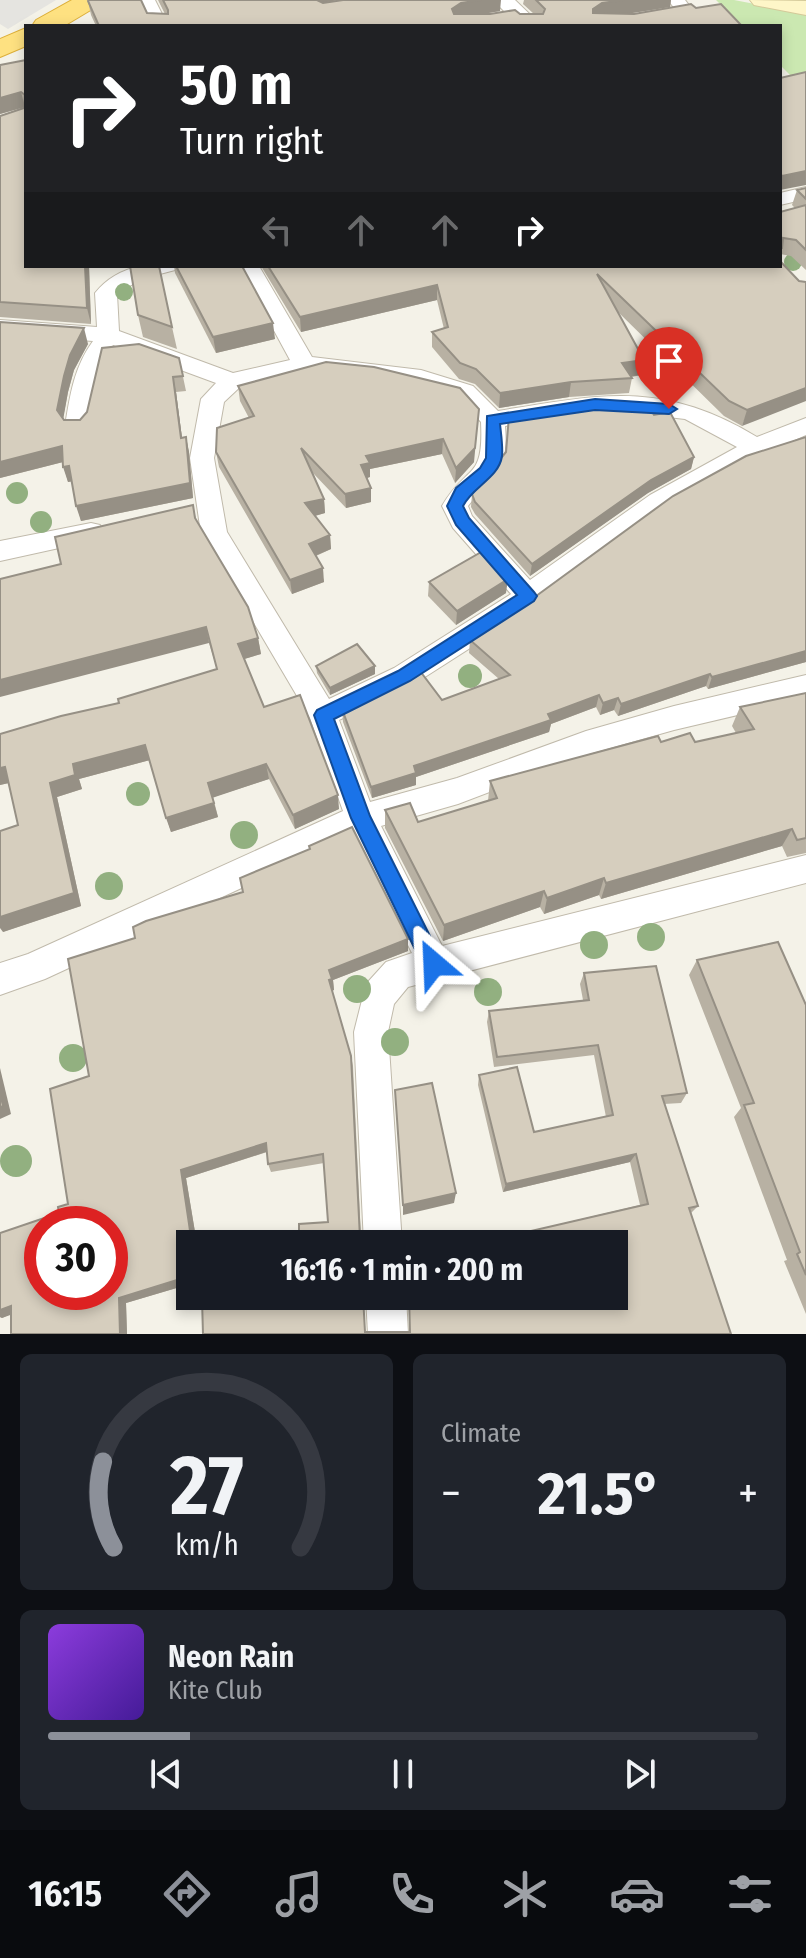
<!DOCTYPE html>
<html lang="en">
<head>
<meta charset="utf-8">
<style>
	:root { --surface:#171b24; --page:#20242c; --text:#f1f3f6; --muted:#9ea1a6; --line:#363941; --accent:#8c9099 }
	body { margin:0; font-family:"Fira Sans Condensed",sans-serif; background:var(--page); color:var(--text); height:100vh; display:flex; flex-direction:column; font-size:30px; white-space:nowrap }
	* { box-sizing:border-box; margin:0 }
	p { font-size:26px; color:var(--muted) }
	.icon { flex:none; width:44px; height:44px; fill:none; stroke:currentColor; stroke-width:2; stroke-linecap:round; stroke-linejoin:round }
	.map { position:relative; height:1334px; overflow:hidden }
	.details { display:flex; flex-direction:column; gap:20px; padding:20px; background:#0d0f14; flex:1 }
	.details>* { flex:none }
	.top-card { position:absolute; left:24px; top:24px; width:758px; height:244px; border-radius:0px; box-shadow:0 4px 12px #0003; background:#202124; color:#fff; overflow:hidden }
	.speed { position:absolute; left:24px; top:1206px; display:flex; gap:16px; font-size:40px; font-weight:700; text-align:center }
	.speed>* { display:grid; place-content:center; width:104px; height:104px; border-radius:50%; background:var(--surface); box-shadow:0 4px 12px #0003; line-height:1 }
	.speed .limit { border:12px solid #d22; background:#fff; color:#111 }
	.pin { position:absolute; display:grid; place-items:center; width:68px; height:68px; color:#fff; margin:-82px -34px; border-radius:50% 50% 50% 0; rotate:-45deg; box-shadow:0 0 8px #0007 }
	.pin .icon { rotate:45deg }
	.me { position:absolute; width:88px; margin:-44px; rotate:334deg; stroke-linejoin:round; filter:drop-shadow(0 0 6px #0008) }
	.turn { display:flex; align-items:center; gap:28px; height:168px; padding:0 24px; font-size:36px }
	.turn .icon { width:104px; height:104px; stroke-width:2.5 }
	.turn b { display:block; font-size:56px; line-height:68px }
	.lanes { display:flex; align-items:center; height:76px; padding:0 24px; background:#0003; justify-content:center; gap:40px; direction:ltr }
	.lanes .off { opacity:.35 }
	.big { font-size:60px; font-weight:700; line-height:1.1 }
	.details .card { flex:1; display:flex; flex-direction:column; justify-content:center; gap:12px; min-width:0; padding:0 28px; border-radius:12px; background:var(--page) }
	.details .dial { align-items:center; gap:0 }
	.dial svg { height:208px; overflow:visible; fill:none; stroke:var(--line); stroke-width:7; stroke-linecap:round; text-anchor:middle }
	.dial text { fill:var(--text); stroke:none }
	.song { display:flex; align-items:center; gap:24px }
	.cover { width:96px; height:96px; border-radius:12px; background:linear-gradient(135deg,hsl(270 70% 55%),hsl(260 70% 35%)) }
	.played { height:8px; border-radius:4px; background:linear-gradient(90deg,var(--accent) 20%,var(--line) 20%) }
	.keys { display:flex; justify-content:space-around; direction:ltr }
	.heat { display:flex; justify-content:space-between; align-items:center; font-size:44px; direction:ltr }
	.details .tiles { flex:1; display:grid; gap:20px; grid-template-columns:1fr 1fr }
	.card:last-child { grid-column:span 2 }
	.trip { position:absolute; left:176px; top:1230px; width:452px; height:80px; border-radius:0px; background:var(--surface); box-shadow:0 4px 12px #0003; font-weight:700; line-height:80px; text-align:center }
	.menu { display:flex; height:128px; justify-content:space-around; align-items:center; background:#090b0e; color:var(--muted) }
	.menu .icon { width:56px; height:56px }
	.menu .selected { color:var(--accent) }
	.menu b { font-size:36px; color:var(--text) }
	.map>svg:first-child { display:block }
</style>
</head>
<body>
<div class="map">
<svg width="806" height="1334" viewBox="0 0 806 1334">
	<rect width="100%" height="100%" fill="#f4f2e8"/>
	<path fill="#cbe8b1" d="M716 0H734L806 14V82L798 83 780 65V26H742Z"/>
	<path fill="#e5e4e0" d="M0 0H56L8 29 0 24Z"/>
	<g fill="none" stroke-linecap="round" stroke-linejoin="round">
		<defs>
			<g id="minor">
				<path d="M139 0H155L168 26H152Z"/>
				<path d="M668 0H685L692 9 687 16 681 18 632 26H593L601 21 675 9Z"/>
				<path d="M806 187V199L780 205V193Z"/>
				<path d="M139 266H178L175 270 141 279 117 294 119 331 233 373 290 360 239 266H259L312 357 421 370 473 386 498 411C602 394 662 380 757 437L806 418V435L765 453 668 507 514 620 414 684 339 720 370 802 457 778 586 731 674 706 806 675V699L674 730 589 754 458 804 381 826 442 946 806 855V883L408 987 394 1004 388 1032 402 1244H364L354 1032 366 984 386 962 412 953 354 836 45 979 0 995V963L28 954 343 811 310 718 201 533 190 458 201 399 216 383 113 345C96 370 93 397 89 426L85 432H69L65 426C70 395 74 367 93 341L0 334V320L97 327 95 293C107 278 121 271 139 266ZM304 371 412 382 457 396 481 422C484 482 467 463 442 506L453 528 511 594 394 668 329 699 227 532 214 458 224 402 240 387ZM617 411 685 419 737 447 650 495 530 580 472 516 468 506C493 474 509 472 505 426Z"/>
				<path d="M91 523 100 525 104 532 100 539 0 561V541Z"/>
				<path d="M366 1296H406L408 1334H368Z"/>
			</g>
			<path id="tertiary" d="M493 0H515L542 26H519Z"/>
			<path id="secondary" d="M750 0 806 1V15L754 5Z"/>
			<g id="trunk">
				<path d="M72 0H103L99 5 64 26H32L36 20Z"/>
				<path d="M26 28V46L0 57V39Z"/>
			</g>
		</defs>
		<use href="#minor" stroke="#c0baab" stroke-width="2"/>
		<use href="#tertiary" stroke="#c0baab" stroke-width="2"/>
		<use href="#secondary" stroke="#d4c999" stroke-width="2"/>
		<use href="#trunk" stroke="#ddaf39" stroke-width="2"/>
		<use href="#minor" fill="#fff" fill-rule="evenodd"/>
		<use href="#tertiary" fill="#fff" fill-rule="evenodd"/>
		<use href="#secondary" fill="#fef6c8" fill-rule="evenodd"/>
		<use href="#trunk" fill="#fee181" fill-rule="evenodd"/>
	</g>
	<g fill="#92b080">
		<circle cx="793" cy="262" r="9"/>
		<circle cx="124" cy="292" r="9"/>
		<circle cx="17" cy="493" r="11"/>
		<circle cx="41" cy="522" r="11"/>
		<circle cx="470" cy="676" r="12"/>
		<circle cx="138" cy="794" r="12"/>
		<circle cx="244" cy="835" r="14"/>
		<circle cx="109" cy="886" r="14"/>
		<circle cx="651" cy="937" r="14"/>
		<circle cx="594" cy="945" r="14"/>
		<circle cx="357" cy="989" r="14"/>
		<circle cx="488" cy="992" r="14"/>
		<circle cx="395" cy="1042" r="14"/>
		<circle cx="73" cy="1058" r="14"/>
		<circle cx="16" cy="1161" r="16"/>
	</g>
	<g fill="#b8b1a3" fill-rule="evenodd">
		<path d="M158 0H338L322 3 500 11 481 14H534L523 4 524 0H671L670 7 625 14H634L696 8 742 26H96L91 15 88 1 147 13 165 14Z"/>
		<path d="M26 60 89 266 91 324 0 317V116L24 107 0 114Z"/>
		<path d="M806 188V270L791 256 780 254V212L795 208 792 205 797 190Z"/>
		<path d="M174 266H242L275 339 216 353 175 273Z"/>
		<path d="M261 266H780L799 281 742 426 724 416 618 312 644 360 641 375 632 377V378L629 393 569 397 499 408 475 384 459 379 432 347V332L444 329 437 300 301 332Z"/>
		<path d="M138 315 172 327 177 349 143 337Z"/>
		<path d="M0 322 88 344 74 370 68 392 63 418 64 420H80L179 358 186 391 176 392 182 438 186 437 189 452 193 498 81 521 72 481 68 482 63 462 0 478Z"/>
		<path d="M374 367 474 462 455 483 442 454 370 469V477L366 478 371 488V502L346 508 313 473 324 499 325 513 315 516 330 535 331 549 316 556 324 582 292 594 219 467 216 452 249 418 240 401 238 386Z"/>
		<path d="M654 415 694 457 691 469 648 493 530 576 475 514 471 507 472 494Z"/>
		<path d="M806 437V662L708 689 706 686 618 716 614 710 600 715 596 707 551 724 549 732 416 777V785L372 798 343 722 342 709 442 700 499 679 469 653 470 640Z"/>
		<path d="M193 505 196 520 258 638 261 654 244 659 264 707 339 809 295 829 269 779 213 797 218 817 171 832 150 760 79 779 82 789 57 797 81 906 3 932 18 825 9 783 0 785V734L119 703 217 669 209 643 61 564Z"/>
		<path d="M429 582 506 593 456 625 428 596Z"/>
		<path d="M316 666 375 674 330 695 317 673Z"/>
		<path d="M806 693V853L787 857 782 846 601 899 599 895 544 914 540 907 443 941 385 828V810L418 822 488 801 490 781 661 742H695L736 733 732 726 740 707Z"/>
		<path d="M352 827 408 939V951L333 980 334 990 332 991 351 1056 353 1066 361 1238 374 1241V1244H299V1224L328 1222 324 1163 271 1172 268 1164 267 1152 186 1178 197 1244H190V1284L126 1303 127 1334H11V1314L2 1318 0 1317V1233L59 1213 58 1207 68 1204 50 1089 89 1076 68 959 135 938 133 927 146 921 243 892 240 878 309 849V846ZM42 1224H110V1292H42Z"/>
		<path d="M697 960 806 1005V1314L784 1261 787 1260 734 1117 741 1108 689 975Z"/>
		<path d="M584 973 687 1093 681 1103 664 1104 698 1206 691 1213 731 1334 366 1332H410L479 1300 614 1296V1244H516L515 1241 518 1234 640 1205 630 1162 503 1192 478 1085 479 1075 534 1132 606 1117 594 1055 494 1067 487 1022 489 1011 583 1000 580 984Z"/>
	</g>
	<g fill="#969085">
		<path d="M311 0H338L316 4Z"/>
		<path d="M481 0H501L500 11 460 18 451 23 452 9 461 3Z"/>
		<path d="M624 0H671L670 7 601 18 591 23 593 9 602 3Z"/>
		<path d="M21 92 25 107 0 114V98Z"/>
		<path d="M806 171V185L780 190V184L782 176Z"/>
		<path d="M85 266H89L91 324 87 308Z"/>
		<path d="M437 285V300L301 332 300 317Z"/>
		<path d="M273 323 275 339 216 353 213 337Z"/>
		<path d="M84 328 88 344 74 370 68 392 62 426 57 410 64 376 70 355Z"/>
		<path d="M644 360 641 375 620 378 622 363Z"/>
		<path d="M173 377 176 392 184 454 181 438Z"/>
		<path d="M571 382 569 397 499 408 500 393Z"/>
		<path d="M806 388V401L742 426 747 410Z"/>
		<path d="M479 409 474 462 455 483 456 468Z"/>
		<path d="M186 437 189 452 193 498 81 521 76 506Z"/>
		<path d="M443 439 442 454 370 469V477L361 480V465L366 456Z"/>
		<path d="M62 446 67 461 0 478V462Z"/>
		<path d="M694 457 691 469 648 493 530 576 532 564 651 480Z"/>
		<path d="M69 466 74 481 68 482 63 467Z"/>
		<path d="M371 488V502L346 508 345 494Z"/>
		<path d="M324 499 325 513 307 518 305 503Z"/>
		<path d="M330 535 331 549 310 558 309 544Z"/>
		<path d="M323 568 324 582 292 594 290 580Z"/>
		<path d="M508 579 506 593 456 625 457 611Z"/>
		<path d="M206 627 209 643 0 697V680Z"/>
		<path d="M258 638 261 654 241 660 238 644Z"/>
		<path d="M806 651V662L708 689 712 677Z"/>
		<path d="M375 666V674L330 695V688Z"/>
		<path d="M710 674 706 686 618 716 621 704Z"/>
		<path d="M599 695 596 707 551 724 549 732 416 777V785L372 798 371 787 414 766Z"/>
		<path d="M618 698 614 710 600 715 603 703Z"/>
		<path d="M145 745 150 760 79 779 82 789 57 797 81 906 3 932 0 928V917L50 783 73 764Z"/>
		<path d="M266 764 269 779 212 798 208 783Z"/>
		<path d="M5 767 13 782 0 785V768Z"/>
		<path d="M338 795 339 809 295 829 293 815Z"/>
		<path d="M214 803 218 817 171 832 166 818Z"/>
		<path d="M792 829 782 846 601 899 606 883Z"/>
		<path d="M604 878 599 895 544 914 547 898Z"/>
		<path d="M544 891 540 907 443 941 444 925Z"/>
		<path d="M408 939V951L333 980 334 990 331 991 329 970Z"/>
		<path d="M0 1068 11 1114 0 1119Z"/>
		<path d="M266 1143 269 1151 186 1178 197 1244H192L181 1170Z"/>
		<path d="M636 1154 630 1162 503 1192 506 1184Z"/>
		<path d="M456 1193 454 1203 403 1215V1205Z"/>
		<path d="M190 1276V1284L126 1303 127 1334H120L119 1298Z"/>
		<path d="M11 1306 21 1311 2 1318 0 1317V1310Z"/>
	</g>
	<g fill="#d6cebe" stroke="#969085" stroke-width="2" fill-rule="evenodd">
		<path d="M89 0H141L147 13 168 14V10L163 0H317L323 3 343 0H481L461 3 452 9 454 14H490L515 10 520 14H543L545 9 536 0H624L602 3 593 9V13L634 14 691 4 696 8 721 4 742 26H99L88 1Z"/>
		<path d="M26 60V266H85L87 308 0 302V116L24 108 25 95 21 92 0 98V65Z"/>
		<path d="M806 72V171L782 176 780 173V78Z"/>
		<path d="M806 188V199L797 190Z"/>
		<path d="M806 205V250L796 240 783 238 782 248H780V212Z"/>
		<path d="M780 261 799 281 806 282V388L747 410 729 401 597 274 644 360 622 363 632 378 571 382 500 393 476 369 460 363 432 332 448 327 437 285 300 317 268 266H780Z"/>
		<path d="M130 266H159L172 327 138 315Z"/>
		<path d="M176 266H242L273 323 213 337Z"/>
		<path d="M0 322 84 328 70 355 64 376 57 410 64 420H80L87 412 102 348 139 344 179 358 183 376 173 377 181 438 186 437 190 483 76 506 69 466 63 467 62 446 0 462Z"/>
		<path d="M326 362 374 367 460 388 479 409 475 448 456 468 443 439 366 456 370 463 361 465 371 488 345 494 301 448 324 499 305 503 330 535 309 544 323 568 290 580 216 452 217 428 254 416 238 386Z"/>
		<path d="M619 402 648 405 654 415 670 412 694 457 651 480 532 564 475 502 472 494 506 452 509 416Z"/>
		<path d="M806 437V651L712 677 710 674 621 704 618 698 603 703 599 695 548 714 551 720 414 766 416 773 371 787 342 709 420 671 442 700 510 675 470 640 517 610 673 496 746 456Z"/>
		<path d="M193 505 195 518 248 607 258 638 238 644 264 707 300 695 338 795 293 815 266 764 208 783 214 803 166 818 145 745 73 764 75 775 50 783 74 893 0 917V831L18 825 5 767 0 768V734L61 716 119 703 118 699 217 669 206 627 0 680V579L61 564 55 537Z"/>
		<path d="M483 551 508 579 457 611 429 582Z"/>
		<path d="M357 644 375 666 330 688 316 666Z"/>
		<path d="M806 693V838L797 840 792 829 606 883 604 878 547 898 544 891 444 925 385 810 410 803 418 822 497 798 490 781 658 736 661 742 690 733 695 742 754 729 740 707Z"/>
		<path d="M352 827 408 939 329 970 332 979 329 980 351 1056 360 1238 374 1241V1244H299V1224L328 1222 323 1154 268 1164 266 1143 181 1170 192 1244H190V1276L119 1298 120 1334H11V1306L0 1310V1233L59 1213 58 1207 68 1204 50 1089 89 1076 68 959 135 938 133 927 146 921 243 892 240 878 310 849 309 846ZM42 1224H110V1292H42Z"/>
		<path d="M778 942 806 1005V1275L797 1254 800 1252 744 1105 754 1103 697 960Z"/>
		<path d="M656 966 687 1093 662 1096 698 1206 689 1208 731 1334H203L202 1299 221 1296H363L365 1332H410L409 1296H478L479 1300 496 1296H614V1244H520L518 1234 648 1204 636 1154 506 1184 479 1075 517 1067 534 1132 613 1115 598 1045 497 1057 489 1011 589 1000 584 973Z"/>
		<path d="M432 1083 456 1193 403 1205 395 1090Z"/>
		<path d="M0 1093 3 1106 0 1107Z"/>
	</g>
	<path fill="#1a73e8" stroke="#114b97" stroke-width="2" d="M595 399 669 404 677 409 669 414 595 410 500 424C501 434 503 446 502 456 499 478 472 487 463 506L469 518 534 592 537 596 534 601 410 681 334 719 370 816 444 964 441 972 434 975 426 972 351 818 314 715 317 710 398 671 517 595 456 525 447 506 456 488 480 468 486 458 487 416Z"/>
</svg>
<div class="speed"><div class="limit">30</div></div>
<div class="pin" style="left:669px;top:409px;background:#d93025"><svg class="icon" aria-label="arrive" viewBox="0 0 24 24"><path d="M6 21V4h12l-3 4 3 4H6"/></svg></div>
<svg class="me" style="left:434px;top:964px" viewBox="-20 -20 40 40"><path d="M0-17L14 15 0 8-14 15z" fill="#1a73e8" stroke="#fff" stroke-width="4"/></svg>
<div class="trip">16:16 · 1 min · 200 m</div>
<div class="top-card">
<div class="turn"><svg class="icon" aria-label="right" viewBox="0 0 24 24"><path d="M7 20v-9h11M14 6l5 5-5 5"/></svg><div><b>50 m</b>Turn right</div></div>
<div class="lanes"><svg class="icon off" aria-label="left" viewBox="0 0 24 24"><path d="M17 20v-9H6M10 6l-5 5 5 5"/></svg><svg class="icon off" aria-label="ahead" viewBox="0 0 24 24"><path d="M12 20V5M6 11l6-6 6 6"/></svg><svg class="icon off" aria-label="ahead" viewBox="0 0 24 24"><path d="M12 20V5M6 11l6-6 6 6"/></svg><svg class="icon" aria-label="right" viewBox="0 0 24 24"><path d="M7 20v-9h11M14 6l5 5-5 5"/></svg></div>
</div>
</div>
<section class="details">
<div class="tiles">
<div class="card dial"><svg viewBox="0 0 100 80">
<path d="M14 69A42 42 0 1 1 86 69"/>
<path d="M14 69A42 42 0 0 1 10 36" stroke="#8c9099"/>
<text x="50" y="56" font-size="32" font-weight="700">27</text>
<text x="50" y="72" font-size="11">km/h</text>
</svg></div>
<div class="card"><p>Climate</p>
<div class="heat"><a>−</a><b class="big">21.5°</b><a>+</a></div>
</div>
<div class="card">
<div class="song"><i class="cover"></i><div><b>Neon Rain</b><p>Kite Club</p></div></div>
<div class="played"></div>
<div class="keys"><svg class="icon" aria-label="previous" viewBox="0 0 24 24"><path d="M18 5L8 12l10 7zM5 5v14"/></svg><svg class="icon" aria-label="pause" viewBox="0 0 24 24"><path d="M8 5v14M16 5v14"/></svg><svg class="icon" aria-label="next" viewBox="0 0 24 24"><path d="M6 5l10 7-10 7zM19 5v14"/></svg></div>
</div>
</div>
</section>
<nav class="menu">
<b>16:15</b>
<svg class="icon selected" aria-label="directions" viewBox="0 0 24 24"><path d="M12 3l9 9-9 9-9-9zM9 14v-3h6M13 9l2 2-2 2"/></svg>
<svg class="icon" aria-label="music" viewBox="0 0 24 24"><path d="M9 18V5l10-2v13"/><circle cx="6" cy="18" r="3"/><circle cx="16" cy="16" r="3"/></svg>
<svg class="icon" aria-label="phone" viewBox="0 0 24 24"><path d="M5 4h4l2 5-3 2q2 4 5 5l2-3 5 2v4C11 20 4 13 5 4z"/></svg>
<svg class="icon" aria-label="climate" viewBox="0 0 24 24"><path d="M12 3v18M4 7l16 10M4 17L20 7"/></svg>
<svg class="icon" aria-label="car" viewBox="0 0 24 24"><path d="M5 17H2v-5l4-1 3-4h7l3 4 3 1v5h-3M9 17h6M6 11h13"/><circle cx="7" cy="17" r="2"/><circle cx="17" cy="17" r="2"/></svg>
<svg class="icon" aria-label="filters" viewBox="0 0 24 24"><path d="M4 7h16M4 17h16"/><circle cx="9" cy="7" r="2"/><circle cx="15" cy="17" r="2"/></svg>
</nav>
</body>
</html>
